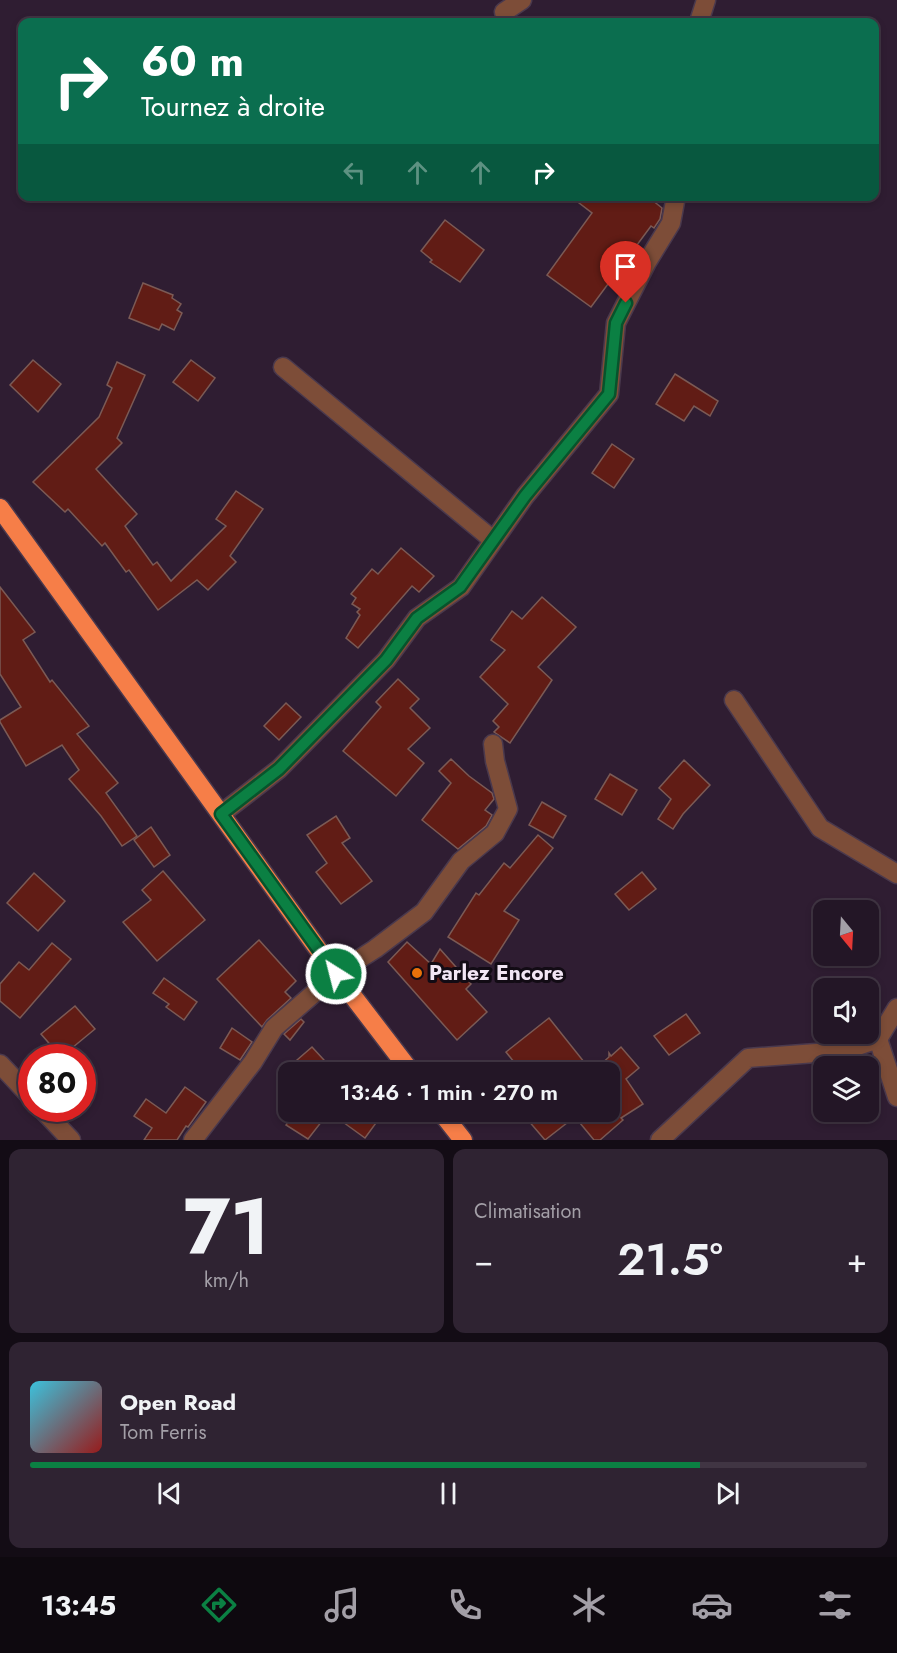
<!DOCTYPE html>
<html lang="fr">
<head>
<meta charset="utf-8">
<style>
	:root { --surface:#231626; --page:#2f2332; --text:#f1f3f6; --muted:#a39fa7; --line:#403543; --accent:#0b8043 }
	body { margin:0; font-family:Jost,sans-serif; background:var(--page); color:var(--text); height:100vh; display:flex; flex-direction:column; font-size:22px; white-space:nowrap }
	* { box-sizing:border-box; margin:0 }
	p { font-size:20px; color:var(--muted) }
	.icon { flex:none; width:33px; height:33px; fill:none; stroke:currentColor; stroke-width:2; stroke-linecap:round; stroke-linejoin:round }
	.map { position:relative; height:1140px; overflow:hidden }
	.sheet { display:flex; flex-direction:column; gap:9px; padding:9px; background:#130c15; flex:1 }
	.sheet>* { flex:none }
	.guide { position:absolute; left:18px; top:18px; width:861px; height:183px; border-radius:12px; box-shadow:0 3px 9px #0003,0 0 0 2px var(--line); background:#0b6e4f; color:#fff; overflow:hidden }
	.needle { width:39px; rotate:162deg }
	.controls { position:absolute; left:813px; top:900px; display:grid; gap:12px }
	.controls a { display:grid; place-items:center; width:66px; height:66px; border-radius:12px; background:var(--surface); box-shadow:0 3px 9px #0003,0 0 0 2px var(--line); font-size:30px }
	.speed { position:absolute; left:18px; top:1044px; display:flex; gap:12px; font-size:30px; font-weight:700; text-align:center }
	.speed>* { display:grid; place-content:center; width:78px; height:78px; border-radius:50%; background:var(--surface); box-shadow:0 3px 9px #0003,0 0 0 2px var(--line); line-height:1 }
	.speed .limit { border:9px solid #d22; background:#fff; color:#111 }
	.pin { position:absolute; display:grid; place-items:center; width:51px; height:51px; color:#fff; margin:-62px -26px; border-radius:50% 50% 50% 0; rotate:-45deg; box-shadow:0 0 6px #0007 }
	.pin .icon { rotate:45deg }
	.me { position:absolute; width:66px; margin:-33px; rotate:324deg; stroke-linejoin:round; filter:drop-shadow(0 0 4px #0008) }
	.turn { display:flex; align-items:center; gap:21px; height:126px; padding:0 24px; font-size:27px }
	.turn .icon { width:78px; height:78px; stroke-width:2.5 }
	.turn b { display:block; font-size:42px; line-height:51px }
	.lanes { display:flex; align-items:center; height:57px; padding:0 24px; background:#0003; justify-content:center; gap:30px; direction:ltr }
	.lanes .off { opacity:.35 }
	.big { font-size:45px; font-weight:600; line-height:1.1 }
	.sheet .card { flex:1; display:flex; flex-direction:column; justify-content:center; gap:9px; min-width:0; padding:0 21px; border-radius:12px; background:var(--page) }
	.sheet .dial { align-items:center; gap:0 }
	.dial b { font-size:78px; line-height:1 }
	.song { display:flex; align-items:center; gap:18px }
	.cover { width:72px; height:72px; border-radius:9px; background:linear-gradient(135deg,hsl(190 70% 55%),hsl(0 70% 35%)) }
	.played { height:6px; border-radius:3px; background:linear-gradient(90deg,var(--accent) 80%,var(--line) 80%) }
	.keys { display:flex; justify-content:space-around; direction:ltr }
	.heat { display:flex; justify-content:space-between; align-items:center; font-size:33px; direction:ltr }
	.sheet .tiles { flex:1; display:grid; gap:9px; grid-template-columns:1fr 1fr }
	.card:last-child { grid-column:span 2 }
	.trip { position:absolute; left:278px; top:1062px; width:342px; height:60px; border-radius:12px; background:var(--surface); box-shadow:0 3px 9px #0003,0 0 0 2px var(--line); font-weight:600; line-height:60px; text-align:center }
	.tab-bar { display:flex; height:96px; justify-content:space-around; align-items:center; background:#0e090f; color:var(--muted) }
	.tab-bar .icon { width:42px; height:42px }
	.tab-bar .on { color:var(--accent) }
	.tab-bar b { font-size:27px; color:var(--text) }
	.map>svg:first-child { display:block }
</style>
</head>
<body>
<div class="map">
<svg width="897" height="1140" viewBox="0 0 897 1140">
	<rect width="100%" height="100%" fill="#2f1d32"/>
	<g fill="#611c15" stroke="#7b5a55" stroke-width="1.5">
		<path d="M570 196H647L662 208 660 219 654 228 651 226 591 307 547 275 592 213Z"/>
		<path d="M445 220 484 250 460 282 430 262 432 260 421 251Z"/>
		<path d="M143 283 173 295 172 298 181 304 177 310 182 313 174 330 162 324 159 330 129 318Z"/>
		<path d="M33 360 61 384 38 412 10 385Z"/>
		<path d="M191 360 215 378 198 401 173 382Z"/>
		<path d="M117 362 145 375 117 438 122 443 96 469 137 514 125 526 153 565 157 562 171 581 226 526 216 519 236 491 263 509 230 556 236 562 208 590 197 580 158 610 129 570 126 572 105 543 102 546 68 509 65 512 33 482 99 417 112 388 107 385Z"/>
		<path d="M675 374 718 401 710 416 694 406 684 421 656 404Z"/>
		<path d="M612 444 634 459 614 488 592 473Z"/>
		<path d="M401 548 434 576 419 592 412 586 358 648 346 638 360 615 357 612 360 609 352 604 356 598 351 594 372 569 378 574Z"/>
		<path d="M0 587 35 632 23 640 50 682 52 680 89 726 77 734 118 783 106 793 137 836 122 846 101 816 69 779 79 770 62 745 26 766 0 722V720L21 707 0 674Z"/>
		<path d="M542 597 576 627 538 667 552 680 510 743 494 732 499 727 493 721 508 704 480 677 505 650 491 640 512 611 522 619Z"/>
		<path d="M398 679 419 699 410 708 430 728 408 749 424 763 396 796 343 751 381 707 376 702Z"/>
		<path d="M286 703 301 717 279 740 264 726Z"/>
		<path d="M451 759 469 776 492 793 494 799 485 810 492 815 486 826 458 849 422 820 451 783 439 771Z"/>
		<path d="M684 760 710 785 683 814 673 829 658 819 671 799 659 788Z"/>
		<path d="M610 774 637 790 622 815 595 799Z"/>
		<path d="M542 802 566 816 553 838 529 825Z"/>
		<path d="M336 816 350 838 342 843 372 881 341 904 316 872 327 863 307 835Z"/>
		<path d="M151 827 170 855 154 867 134 840Z"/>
		<path d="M538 835 553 848 504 911 519 920 491 964 448 937 476 893 479 895 504 863 510 868Z"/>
		<path d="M163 871 205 920 157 961 123 922 151 900 142 890Z"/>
		<path d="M642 872 656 889 629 910 615 894Z"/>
		<path d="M34 873 65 901 38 931 7 903Z"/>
		<path d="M259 940 296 981 285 992 291 998 267 1020 262 1027 217 979Z"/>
		<path d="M407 942 431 964 440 949 471 984 466 989 487 1012 457 1040 388 962Z"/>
		<path d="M52 943 71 959 20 1018 0 1001V984L19 962 29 970Z"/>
		<path d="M164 978 197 1002 184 1020 166 1007 169 1004 153 993Z"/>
		<path d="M75 1006 95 1029 61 1057 41 1034Z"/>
		<path d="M686 1014 700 1033 669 1055 654 1036Z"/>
		<path d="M549 1018 592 1072 609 1057V1053L611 1056 621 1047 639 1068 626 1079 643 1104 621 1118 623 1120 600 1140H594L580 1123 593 1112H609V1072H522L506 1052Z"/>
		<path d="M301 1019 304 1022 290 1040 284 1034Z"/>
		<path d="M232 1028 252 1042 240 1060 220 1048Z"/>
		<path d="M312 1047 335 1072H309L297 1060Z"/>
		<path d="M185 1087 206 1102 188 1127 186 1126 177 1140H144L152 1128 134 1116 146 1099 166 1113Z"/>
		<path d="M295 1112H384L365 1138 329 1112 308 1139 286 1125Z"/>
		<path d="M521 1112H581L545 1140Z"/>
	</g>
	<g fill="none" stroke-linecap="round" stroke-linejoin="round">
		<defs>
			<g id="street">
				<path d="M504 12 522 0"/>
				<path d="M699 22 706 0"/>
				<path d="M283 367 493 540"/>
				<path d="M734 700 820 828 897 874"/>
				<path d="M221 814 279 769 386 660 417 618 461 587 525 496 609 394 616 323 647 262 671 223 676 196"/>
				<path d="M878 1039 897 1097"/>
				<path d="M0 1064 32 1098"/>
				<path d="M41 1108 71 1140"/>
				<path d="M193 1140 253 1062 274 1028 336 974 375 949 424 912 461 861 495 833 508 809 495 761 493 744"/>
				<path d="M660 1140 748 1058 843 1051 878 1039 897 1008"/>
			</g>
			<g id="highway">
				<path d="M0 508 336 974 411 1072"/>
				<path d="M441 1112 463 1140"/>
			</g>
		</defs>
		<use href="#street" stroke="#4a394d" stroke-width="21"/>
		<use href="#highway" stroke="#4a394d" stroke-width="21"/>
		<use href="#street" stroke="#7d4d38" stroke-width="18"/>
		<use href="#highway" stroke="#f67e48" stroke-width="18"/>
	</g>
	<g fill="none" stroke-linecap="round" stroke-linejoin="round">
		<defs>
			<path id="route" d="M336 974 221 814 279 769 386 660 417 618 460 587 525 496 609 394 616 323 626 303"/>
		</defs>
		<use href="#route" stroke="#07532c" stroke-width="15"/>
		<use href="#route" stroke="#0b8043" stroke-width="10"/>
	</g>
	<circle fill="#e8710a" stroke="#120b14" stroke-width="2" cx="417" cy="973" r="6"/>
	<g text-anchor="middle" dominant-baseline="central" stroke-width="6" stroke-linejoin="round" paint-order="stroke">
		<g font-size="21" font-weight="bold" fill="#f2e6f4" stroke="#120b14" text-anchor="start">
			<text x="429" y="973">Parlez Encore</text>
		</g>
	</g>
</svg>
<div class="controls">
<a><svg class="needle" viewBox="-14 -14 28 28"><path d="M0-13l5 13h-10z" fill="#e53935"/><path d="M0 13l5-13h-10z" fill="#a39fa7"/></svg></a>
<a><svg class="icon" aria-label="sound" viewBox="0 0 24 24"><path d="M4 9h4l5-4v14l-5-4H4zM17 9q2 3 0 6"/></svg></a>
<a><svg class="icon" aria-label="layers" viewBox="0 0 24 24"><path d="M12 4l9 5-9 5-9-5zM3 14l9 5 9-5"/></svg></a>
</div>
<div class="speed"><div class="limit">80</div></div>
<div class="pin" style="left:626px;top:303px;background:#d93025"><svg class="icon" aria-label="arrive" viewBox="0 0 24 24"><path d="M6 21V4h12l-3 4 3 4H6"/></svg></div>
<svg class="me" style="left:336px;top:974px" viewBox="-20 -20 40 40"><circle r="17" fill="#0b8043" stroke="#fff" stroke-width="3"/><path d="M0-11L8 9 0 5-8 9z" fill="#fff"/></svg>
<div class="trip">13:46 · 1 min · 270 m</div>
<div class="guide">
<div class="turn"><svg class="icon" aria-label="right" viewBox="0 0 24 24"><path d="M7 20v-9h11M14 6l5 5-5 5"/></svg><div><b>60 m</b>Tournez à droite</div></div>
<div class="lanes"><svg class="icon off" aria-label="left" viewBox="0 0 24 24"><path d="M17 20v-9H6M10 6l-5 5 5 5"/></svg><svg class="icon off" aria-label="ahead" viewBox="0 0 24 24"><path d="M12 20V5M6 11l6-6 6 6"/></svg><svg class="icon off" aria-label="ahead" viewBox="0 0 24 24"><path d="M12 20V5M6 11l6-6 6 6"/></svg><svg class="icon" aria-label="right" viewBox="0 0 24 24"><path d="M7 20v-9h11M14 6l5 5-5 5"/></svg></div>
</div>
</div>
<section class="sheet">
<div class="tiles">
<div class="card dial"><b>71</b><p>km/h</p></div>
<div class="card"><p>Climatisation</p>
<div class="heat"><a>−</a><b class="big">21.5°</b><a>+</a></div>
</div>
<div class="card">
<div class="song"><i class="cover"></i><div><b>Open Road</b><p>Tom Ferris</p></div></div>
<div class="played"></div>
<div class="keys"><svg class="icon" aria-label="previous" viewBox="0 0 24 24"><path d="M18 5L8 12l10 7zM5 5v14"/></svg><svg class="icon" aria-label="pause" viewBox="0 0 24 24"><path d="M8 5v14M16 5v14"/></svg><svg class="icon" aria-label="next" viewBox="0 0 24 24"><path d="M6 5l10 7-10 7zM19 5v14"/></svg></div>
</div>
</div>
</section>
<nav class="tab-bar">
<b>13:45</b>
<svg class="icon on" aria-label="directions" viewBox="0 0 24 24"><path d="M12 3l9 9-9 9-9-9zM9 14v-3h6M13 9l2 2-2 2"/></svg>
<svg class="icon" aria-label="music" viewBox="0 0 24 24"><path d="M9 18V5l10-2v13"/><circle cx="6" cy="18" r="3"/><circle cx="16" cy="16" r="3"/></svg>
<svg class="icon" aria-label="phone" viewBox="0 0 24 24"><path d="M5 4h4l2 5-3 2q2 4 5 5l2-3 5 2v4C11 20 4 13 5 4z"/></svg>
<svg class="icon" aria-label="climate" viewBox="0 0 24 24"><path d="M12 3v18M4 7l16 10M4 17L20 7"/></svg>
<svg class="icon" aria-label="car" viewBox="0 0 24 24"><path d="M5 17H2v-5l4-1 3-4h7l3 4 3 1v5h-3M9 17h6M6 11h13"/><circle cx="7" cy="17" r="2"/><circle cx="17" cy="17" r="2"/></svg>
<svg class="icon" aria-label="filters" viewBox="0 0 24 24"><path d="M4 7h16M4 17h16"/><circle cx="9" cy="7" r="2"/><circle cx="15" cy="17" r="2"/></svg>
</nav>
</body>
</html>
